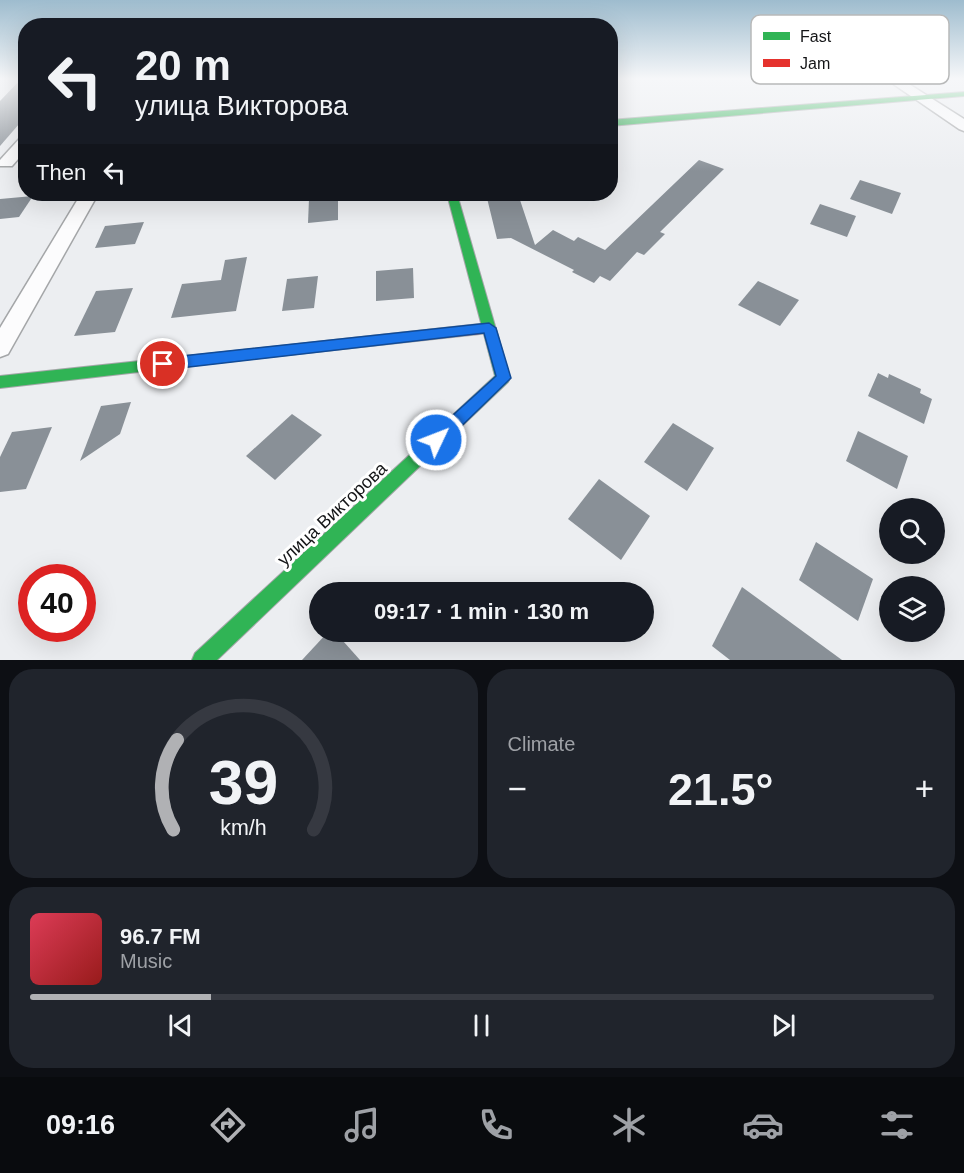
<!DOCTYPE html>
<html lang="en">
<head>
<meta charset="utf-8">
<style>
	:root { --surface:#171b24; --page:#20242c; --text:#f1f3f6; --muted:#9ea1a6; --line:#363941; --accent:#b0b1b4 }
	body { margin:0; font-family:Helvetica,sans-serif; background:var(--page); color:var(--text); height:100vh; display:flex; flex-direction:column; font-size:22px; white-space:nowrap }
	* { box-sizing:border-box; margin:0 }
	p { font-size:20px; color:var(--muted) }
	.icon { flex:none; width:33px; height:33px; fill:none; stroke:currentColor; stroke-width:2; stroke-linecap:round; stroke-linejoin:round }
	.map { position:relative; height:660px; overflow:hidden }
	.drawer { display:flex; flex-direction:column; gap:9px; padding:9px; background:#0d0f14; flex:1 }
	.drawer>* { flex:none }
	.top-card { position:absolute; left:18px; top:18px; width:600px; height:183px; border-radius:24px; box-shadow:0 6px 24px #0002; background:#171b24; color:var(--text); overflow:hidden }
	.buttons { position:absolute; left:879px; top:498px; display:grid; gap:12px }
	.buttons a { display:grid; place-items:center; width:66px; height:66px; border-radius:50%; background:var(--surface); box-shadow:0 6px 24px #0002; font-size:30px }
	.speed { position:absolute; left:18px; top:564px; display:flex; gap:12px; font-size:30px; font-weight:700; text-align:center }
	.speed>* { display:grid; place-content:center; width:78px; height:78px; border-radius:50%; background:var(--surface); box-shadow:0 6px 24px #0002; line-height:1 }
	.speed .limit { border:9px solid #d22; background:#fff; color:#111 }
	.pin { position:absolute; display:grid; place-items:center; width:51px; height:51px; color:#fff; margin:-26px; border:3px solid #fff; border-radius:50%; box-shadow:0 2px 6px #0007 }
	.me { position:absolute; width:66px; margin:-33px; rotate:47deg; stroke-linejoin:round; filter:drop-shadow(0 0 4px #0008) }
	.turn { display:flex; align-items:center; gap:21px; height:126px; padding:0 18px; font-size:27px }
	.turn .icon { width:78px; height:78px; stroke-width:2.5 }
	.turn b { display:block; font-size:42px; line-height:51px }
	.then { display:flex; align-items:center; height:57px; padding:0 18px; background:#0003; gap:12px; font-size:22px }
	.big { font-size:45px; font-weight:600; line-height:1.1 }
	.drawer .card { flex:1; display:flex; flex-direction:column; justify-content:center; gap:9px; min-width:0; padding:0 21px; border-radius:24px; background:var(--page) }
	.drawer .dial { align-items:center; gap:0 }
	.dial svg { height:156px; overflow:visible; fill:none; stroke:var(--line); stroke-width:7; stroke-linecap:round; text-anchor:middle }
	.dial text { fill:var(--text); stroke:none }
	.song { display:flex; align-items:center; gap:18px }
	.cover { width:72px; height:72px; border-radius:9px; background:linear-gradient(135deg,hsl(350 70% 55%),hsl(0 70% 35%)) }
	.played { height:6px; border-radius:3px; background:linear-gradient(90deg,var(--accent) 20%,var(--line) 20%) }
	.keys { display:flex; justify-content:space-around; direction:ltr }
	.heat { display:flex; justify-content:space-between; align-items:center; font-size:33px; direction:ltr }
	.drawer .tiles { flex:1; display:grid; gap:9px; grid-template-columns:1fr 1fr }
	.card:last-child { grid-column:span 2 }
	.trip { position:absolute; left:309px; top:582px; width:345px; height:60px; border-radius:30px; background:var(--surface); box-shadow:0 6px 24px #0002; font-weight:600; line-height:60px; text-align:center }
	.tabs { display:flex; height:96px; justify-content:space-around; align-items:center; background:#090b0e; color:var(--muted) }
	.tabs .icon { width:42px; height:42px }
	.tabs .selected { color:var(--accent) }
	.tabs b { font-size:27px; color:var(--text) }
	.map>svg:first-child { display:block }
</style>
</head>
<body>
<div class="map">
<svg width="964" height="660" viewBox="0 0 964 660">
	<rect width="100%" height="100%" fill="#eceef1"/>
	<g fill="#899097">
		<path d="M21 79H26V116L0 146V101Z"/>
		<path d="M699 160 724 169 660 232 665 234 644 255 637 252 610 281 600 276 594 283 572 272 574 270 511 238 497 239 486 194H518L535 245 553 230 574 241 578 237 605 250Z"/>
		<path d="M860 180 901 193 892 214 850 199Z"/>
		<path d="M33 196 19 217 0 219V199Z"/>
		<path d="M338 196V220L308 223 309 199Z"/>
		<path d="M820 204 856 216 847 237 810 224Z"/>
		<path d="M144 222 135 244 95 248 105 226Z"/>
		<path d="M247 257 236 311 171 318 182 284 221 280 225 260Z"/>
		<path d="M413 268 414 298 376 301V271Z"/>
		<path d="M318 276 314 308 282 311 287 279Z"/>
		<path d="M758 281 799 300 780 326 738 305Z"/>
		<path d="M133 288 115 332 74 336 96 291Z"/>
		<path d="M878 373 888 378 889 374 921 389 920 393 932 399 924 424 868 396Z"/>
		<path d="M131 402 120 434 80 461 101 406Z"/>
		<path d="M292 414 322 435 275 480 246 456Z"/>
		<path d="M673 423 714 448 687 491 644 462Z"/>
		<path d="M52 427 26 489 0 492V457L12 432Z"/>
		<path d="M858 431 908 456 897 489 846 461Z"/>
		<path d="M599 479 650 516 621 560 568 519Z"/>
		<path d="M816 542 873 579 858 621 799 580Z"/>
		<path d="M742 587 842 660H730L712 646Z"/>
		<path d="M328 632H335L360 660H302Z"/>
	</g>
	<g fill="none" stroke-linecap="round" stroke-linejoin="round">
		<defs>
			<g id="street">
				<path d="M886 79H901L964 119V131L959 129Z"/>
				<path d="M26 135V150L12 166H0V160L21 137Z"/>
				<path d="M81 194H98L8 354 0 357V328Z"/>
			</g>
			<g id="fast">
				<path d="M964 92V96L610 126V120Z"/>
				<path d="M447 194H457L510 378 508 382 217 660H192L195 653 495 376Z"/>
				<path d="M270 347 275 348 277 352 275 356 270 357 0 388V376Z"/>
			</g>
			<path id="jam" d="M489 323 496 328 489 333 270 357 265 356 263 352 265 348 270 347Z"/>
		</defs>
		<use href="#street" stroke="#a4a6a8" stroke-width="3"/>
		<use href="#fast" stroke="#a4a6a8" stroke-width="2"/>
		<use href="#jam" stroke="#a4a6a8" stroke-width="2"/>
		<use href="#street" fill="#fcfcfd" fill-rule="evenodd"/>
		<use href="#fast" fill="#30b455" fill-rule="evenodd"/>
		<use href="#jam" fill="#e5322d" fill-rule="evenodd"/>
	</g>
	<linearGradient id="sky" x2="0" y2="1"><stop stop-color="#9ebcce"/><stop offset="0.46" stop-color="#f6f7f9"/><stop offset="1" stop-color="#f6f7f9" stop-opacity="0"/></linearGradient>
	<rect width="964" height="171" fill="url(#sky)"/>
	<path fill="#1a73e8" stroke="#114b97" stroke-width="1.5" d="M489 323 496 328 511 378 442 445 436 448 431 445 428 440 431 435 496 376 484 333 163 370 158 368 156 364 158 360 163 358Z"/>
	<g text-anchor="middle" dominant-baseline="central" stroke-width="6" stroke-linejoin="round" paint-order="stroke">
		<g font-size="18" fill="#141517" stroke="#fff">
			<text transform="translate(332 514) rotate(-43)">улица Викторова</text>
		</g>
	</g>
	<rect x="751" y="15" width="198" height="69" rx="9" fill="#fff" stroke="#b8b9b9" stroke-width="1.5"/>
	<rect x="763" y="32" width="27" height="8" fill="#30b455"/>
	<rect x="763" y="59" width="27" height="8" fill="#e5322d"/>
	<g font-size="16" fill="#141517">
		<text x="800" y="42">Fast</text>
		<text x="800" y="69">Jam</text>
	</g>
</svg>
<div class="buttons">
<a><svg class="icon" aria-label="search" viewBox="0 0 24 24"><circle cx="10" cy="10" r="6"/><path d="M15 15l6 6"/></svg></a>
<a><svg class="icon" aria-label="layers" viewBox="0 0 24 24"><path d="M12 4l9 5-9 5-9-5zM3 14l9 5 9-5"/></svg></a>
</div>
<div class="speed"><div class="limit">40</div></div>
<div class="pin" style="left:163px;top:364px;background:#d93025"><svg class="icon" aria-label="arrive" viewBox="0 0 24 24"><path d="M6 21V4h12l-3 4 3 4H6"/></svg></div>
<svg class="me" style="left:436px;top:440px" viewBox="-20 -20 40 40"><circle r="17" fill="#1a73e8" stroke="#fff" stroke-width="3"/><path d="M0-11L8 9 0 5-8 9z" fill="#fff"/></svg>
<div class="trip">09:17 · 1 min · 130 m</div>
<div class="top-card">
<div class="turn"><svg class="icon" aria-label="left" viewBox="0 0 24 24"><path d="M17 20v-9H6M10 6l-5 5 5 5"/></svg><div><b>20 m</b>улица Викторова</div></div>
<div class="then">Then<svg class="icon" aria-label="left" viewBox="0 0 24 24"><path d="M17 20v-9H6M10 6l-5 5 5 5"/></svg></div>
</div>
</div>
<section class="drawer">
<div class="tiles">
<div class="card dial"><svg viewBox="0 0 100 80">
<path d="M14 69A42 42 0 1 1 86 69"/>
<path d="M14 69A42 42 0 0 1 16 23" stroke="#b0b1b4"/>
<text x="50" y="56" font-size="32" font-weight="700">39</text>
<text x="50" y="72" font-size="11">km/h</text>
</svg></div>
<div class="card"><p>Climate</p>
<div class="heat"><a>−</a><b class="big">21.5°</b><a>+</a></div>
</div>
<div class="card">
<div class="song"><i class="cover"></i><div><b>96.7 FM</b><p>Music</p></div></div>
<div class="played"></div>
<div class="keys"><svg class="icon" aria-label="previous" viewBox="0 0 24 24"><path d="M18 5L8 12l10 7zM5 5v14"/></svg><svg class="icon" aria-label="pause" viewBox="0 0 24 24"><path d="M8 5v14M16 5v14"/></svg><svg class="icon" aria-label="next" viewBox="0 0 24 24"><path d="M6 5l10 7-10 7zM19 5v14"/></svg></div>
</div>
</div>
</section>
<nav class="tabs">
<b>09:16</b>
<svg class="icon selected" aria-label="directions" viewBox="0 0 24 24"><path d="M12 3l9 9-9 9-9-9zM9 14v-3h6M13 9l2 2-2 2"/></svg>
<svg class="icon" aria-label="music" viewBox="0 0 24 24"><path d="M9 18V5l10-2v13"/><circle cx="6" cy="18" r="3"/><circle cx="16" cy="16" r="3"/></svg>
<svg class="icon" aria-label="phone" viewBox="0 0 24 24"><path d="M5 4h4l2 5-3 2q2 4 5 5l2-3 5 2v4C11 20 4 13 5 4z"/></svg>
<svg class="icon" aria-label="climate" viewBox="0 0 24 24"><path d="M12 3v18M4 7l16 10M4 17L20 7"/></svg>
<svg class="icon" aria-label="car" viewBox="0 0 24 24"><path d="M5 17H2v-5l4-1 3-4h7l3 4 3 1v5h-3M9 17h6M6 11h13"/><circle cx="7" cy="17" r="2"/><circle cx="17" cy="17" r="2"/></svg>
<svg class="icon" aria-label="filters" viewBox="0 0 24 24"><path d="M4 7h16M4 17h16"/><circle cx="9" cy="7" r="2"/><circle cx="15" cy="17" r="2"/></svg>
</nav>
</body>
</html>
